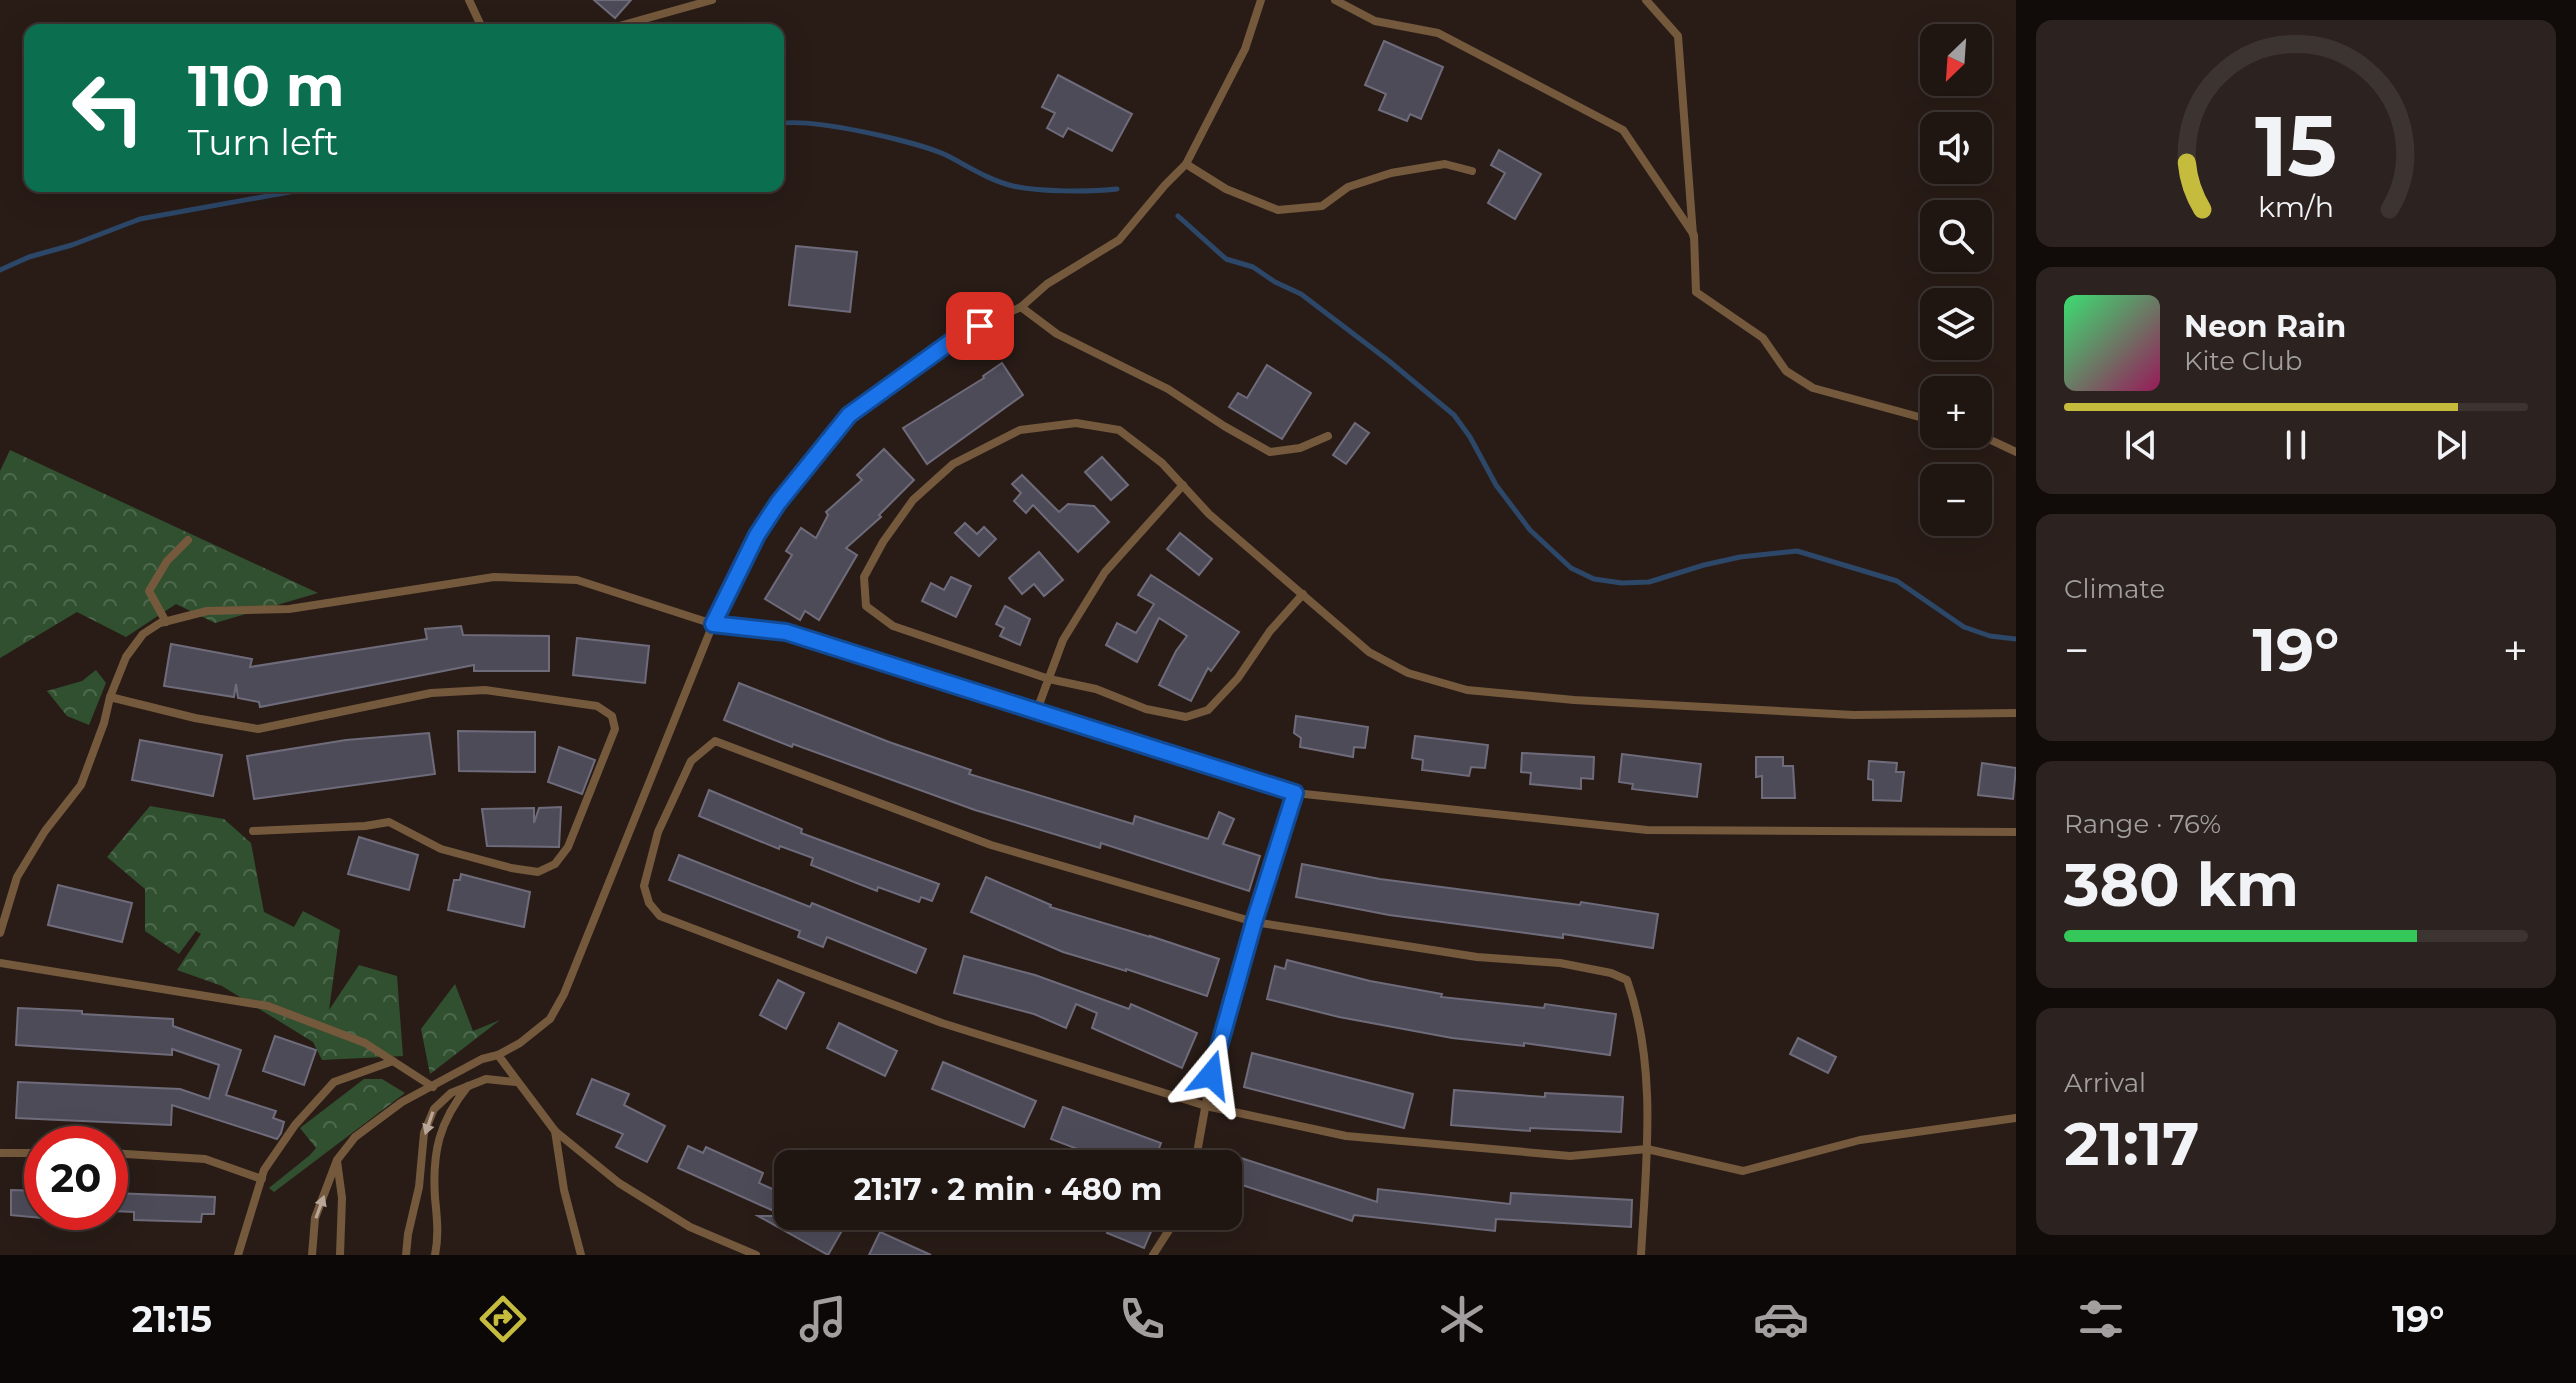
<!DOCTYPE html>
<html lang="en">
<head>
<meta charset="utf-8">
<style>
	:root { --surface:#1f1511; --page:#2c221f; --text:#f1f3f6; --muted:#a19f9f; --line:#3c3431; --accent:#c5bc3d }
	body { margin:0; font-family:Montserrat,sans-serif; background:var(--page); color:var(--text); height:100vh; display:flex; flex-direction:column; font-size:30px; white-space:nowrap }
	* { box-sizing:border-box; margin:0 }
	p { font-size:26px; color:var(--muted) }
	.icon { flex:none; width:44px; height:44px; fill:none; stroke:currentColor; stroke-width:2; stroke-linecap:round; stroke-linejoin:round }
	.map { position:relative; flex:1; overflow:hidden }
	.side { display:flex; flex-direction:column; gap:20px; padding:20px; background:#110c09; width:560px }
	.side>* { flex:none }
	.top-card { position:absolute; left:24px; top:24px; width:760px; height:168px; border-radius:16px; box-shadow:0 8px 32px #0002,0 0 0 2px var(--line); background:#0b6e4f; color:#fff; overflow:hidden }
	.needle { width:52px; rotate:205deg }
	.tools { position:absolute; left:1920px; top:24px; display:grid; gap:16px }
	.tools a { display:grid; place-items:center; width:72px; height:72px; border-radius:16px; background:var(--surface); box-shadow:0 8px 32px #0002,0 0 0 2px var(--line); font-size:40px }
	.speed { position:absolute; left:24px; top:1126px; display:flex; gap:16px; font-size:40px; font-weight:700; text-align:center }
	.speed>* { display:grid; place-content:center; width:104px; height:104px; border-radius:50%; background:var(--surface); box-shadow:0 8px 32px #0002,0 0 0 2px var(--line); line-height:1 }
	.speed .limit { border:12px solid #d22; background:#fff; color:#111 }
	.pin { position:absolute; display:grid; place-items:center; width:68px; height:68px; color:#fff; margin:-34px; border-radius:16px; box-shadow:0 4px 12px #0006 }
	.me { position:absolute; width:88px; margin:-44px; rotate:16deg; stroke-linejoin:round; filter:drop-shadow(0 0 6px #0008) }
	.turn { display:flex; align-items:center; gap:28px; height:168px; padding:0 32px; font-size:36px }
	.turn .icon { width:104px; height:104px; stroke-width:2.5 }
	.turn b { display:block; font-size:56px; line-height:68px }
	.big { font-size:60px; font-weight:700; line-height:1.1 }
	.side .widget { flex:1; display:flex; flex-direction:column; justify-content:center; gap:12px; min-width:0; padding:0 28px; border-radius:16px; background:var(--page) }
	.side .dial { align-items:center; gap:0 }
	.dial svg { height:208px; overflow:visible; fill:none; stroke:var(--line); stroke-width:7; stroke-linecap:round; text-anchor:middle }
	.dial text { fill:var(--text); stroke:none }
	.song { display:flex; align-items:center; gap:24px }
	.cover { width:96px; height:96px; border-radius:12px; background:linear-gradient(135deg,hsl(140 70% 55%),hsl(330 70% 35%)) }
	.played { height:8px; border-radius:4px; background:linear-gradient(90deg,var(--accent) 85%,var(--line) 85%) }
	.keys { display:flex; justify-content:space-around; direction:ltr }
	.heat { display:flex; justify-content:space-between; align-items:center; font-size:44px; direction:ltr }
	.charge { height:12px; border-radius:6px; background:linear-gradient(90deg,#34c759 76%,var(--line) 0) }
	.trip { position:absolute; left:774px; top:1150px; width:468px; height:80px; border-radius:16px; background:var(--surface); box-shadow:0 8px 32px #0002,0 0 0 2px var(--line); font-weight:700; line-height:80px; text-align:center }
	.tabs { display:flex; height:128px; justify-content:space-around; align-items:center; background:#0c0807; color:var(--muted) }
	.tabs .icon { width:56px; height:56px }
	.tabs .active { color:var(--accent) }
	.tabs b { font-size:36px; color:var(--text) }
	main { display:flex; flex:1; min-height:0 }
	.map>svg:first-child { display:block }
</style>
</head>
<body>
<main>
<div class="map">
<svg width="2016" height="1255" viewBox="0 0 2016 1255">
	<defs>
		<pattern id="forest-crowns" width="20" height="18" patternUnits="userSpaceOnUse" patternTransform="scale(2)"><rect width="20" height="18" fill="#305030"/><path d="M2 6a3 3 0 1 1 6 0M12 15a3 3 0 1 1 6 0" fill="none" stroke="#4e694d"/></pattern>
	</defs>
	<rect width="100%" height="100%" fill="#291c17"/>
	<g fill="url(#forest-crowns)">
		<path d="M10 450 318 593 215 623 176 604 126 637 77 612 0 658V471Z"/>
		<path d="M96 670 106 683 89 725 67 716 47 691 82 681Z"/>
		<path d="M150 806 224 819 251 843 264 912 294 927 303 911 340 930 329 1010 359 965 397 976 403 1056 322 1060 313 1042 222 986 177 970 201 934 196 931 179 954 145 931V889L107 857Z"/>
		<path d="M455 984 473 1031 500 1020 430 1074 421 1029Z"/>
		<path d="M364 1079H382L405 1093 274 1192 269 1188 310 1155 316 1148 300 1128Z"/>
	</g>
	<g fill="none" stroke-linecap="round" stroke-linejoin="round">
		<g stroke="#2c4768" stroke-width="5">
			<path d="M778 124C809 117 916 141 946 155 968 166 988 180 1013 186 1040 192 1089 192 1117 189"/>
			<path d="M1178 216 1226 259 1253 267 1275 282 1301 294 1389 361 1454 415 1470 437 1496 485 1530 530 1571 568 1594 579 1622 583 1649 582 1704 565 1740 557 1797 551 1897 581 1964 627 1990 636 2016 639"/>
			<path d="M0 270 29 257 72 245 140 219 323 186"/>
		</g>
	</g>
	<g fill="#4e4b59" stroke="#6e6b7b" stroke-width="2">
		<path d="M594 0H631L615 18Z"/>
		<path d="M1384 41 1443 67 1421 119 1410 114 1407 121 1379 110 1386 94 1365 85Z"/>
		<path d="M1058 75 1132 114 1112 151 1068 128 1063 137 1047 128 1055 113 1042 107Z"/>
		<path d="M1499 150 1541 174 1515 219 1488 203 1505 173 1491 165Z"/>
		<path d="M796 246 857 252 850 312 789 305Z"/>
		<path d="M1002 363 1023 395 927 464 903 428 984 378 983 376Z"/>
		<path d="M1267 365 1311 393 1282 439 1229 407 1238 393 1247 398Z"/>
		<path d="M1355 423 1369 433 1346 464 1333 455Z"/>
		<path d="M884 449 914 480 879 515 881 517 846 548 857 555 819 620 805 611 800 620 765 599 792 555 786 551 801 528 816 538 828 515 826 512 862 480 857 475Z"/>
		<path d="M1102 457 1128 485 1111 500 1085 472Z"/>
		<path d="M1022 475 1059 512 1068 504 1094 506 1109 522 1078 552 1033 505 1026 513 1014 501 1021 493 1012 484Z"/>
		<path d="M965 523 977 534 984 527 996 539 979 556 955 533Z"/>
		<path d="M1180 533 1212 559 1199 575 1167 549Z"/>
		<path d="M1039 552 1063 580 1044 596 1034 584 1022 594 1009 578Z"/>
		<path d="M1151 575 1239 632 1211 671 1208 668 1191 701 1159 685 1176 651 1187 636 1159 618 1137 662 1106 645 1117 623 1136 633 1154 604 1138 595Z"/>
		<path d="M951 577 971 586 956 617 922 601 931 583 944 590Z"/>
		<path d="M1005 606 1030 619 1020 645 1000 636 1004 628 996 624Z"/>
		<path d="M461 626 463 635 549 636V671H474V665L260 707 259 702 238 698 236 684 234 697 164 686 171 644 252 659 250 667 427 639 425 629Z"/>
		<path d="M577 638 649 646 645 683 573 675Z"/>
		<path d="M739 683 889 742 971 770 969 774 1133 824 1135 816 1208 839 1219 812 1234 819 1223 844 1260 856 1249 891 1101 843 1100 848 975 810 793 744 792 747 724 720Z"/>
		<path d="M1296 716 1368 727 1365 748 1354 747 1353 757 1300 747 1301 738 1294 733Z"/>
		<path d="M458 731 535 732V772L459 771Z"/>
		<path d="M429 733 435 774 254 799 247 756 346 740Z"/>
		<path d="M1415 736 1488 745 1485 768 1471 767 1469 776 1422 770 1423 760 1412 758Z"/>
		<path d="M140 740 222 755 213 796 132 780Z"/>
		<path d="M559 747 595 760 582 794 548 782Z"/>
		<path d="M1522 753 1594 757 1593 779 1581 778V789L1530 784 1531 773 1521 772Z"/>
		<path d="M1622 754 1701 764 1697 797 1632 789 1633 784 1619 782Z"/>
		<path d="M1756 757H1783V766H1793L1795 798H1762V776L1756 777Z"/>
		<path d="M1869 761 1897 763 1896 772H1904L1901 801 1873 800V780L1868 779Z"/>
		<path d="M1982 763 2016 768 2013 799 1978 795Z"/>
		<path d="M709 790 802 829 801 833 939 884 932 901 921 897 919 902 878 887 877 891 854 882 811 865 813 858 780 846 779 849 699 816Z"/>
		<path d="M561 807 559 847 487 846 482 809 534 808V823L539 808Z"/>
		<path d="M359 837 418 855 409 890 348 874Z"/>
		<path d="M679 855 810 907 812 903 926 949 916 973 827 937 823 947 798 937 800 931 669 880Z"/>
		<path d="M1302 864 1380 879 1580 905 1581 902 1658 914 1653 948 1563 934V938L1389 915 1296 897Z"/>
		<path d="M461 874 530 892 524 927 448 910 454 880H460Z"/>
		<path d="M986 877 1051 905 1050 907 1150 937V936L1219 959 1207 996 1126 969V971L1063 952 971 912Z"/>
		<path d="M58 885 132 903 122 942 48 925Z"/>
		<path d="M964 956 1035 975 1129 1009 1131 1004 1197 1033 1182 1068 1092 1028 1097 1013 1076 1004 1066 1028 1034 1014 954 993Z"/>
		<path d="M1287 960 1370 981 1442 994 1441 997 1544 1008 1545 1004 1616 1014 1610 1055 1524 1043V1046L1452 1038 1339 1017 1267 999 1275 966 1285 969Z"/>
		<path d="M778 980 804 993 786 1029 760 1015Z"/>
		<path d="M18 1008 82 1011V1014L173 1019V1026L241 1050 226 1095 276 1111 273 1118 284 1122 281 1133 277 1139 172 1105 171 1125 16 1118 18 1082 180 1089 209 1099 219 1065 172 1049V1055L16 1045Z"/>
		<path d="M839 1023 897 1051 885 1076 827 1048Z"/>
		<path d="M275 1036 316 1050 304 1085 263 1071Z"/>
		<path d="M1798 1038 1836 1057 1828 1073 1790 1054Z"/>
		<path d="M1252 1053 1413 1094 1404 1128 1244 1087Z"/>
		<path d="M943 1062 1036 1101 1024 1127 932 1089Z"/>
		<path d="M592 1079 629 1094 624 1105 665 1126 647 1162 616 1147 623 1134 577 1114Z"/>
		<path d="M1454 1090 1545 1097V1093L1623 1097 1621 1132 1530 1128V1131L1451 1125Z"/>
		<path d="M1063 1107 1161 1143 1153 1164H1117L1051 1139Z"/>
		<path d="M688 1146 703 1153 706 1147 763 1173 759 1183 788 1196V1216H840L848 1220 828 1255 758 1216H785L678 1168Z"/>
		<path d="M1241 1158 1377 1202 1378 1189 1510 1204 1511 1193 1632 1200 1631 1227 1496 1219 1495 1231 1354 1215 1352 1221 1233 1182Z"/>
		<path d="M11 1190 42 1191V1218L11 1215Z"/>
		<path d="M113 1193 215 1197 214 1214H202L201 1222 134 1220V1212L112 1211Z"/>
		<path d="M1114 1216H1127L1153 1227 1144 1248 1107 1233Z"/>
		<path d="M880 1232 931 1255H869Z"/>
	</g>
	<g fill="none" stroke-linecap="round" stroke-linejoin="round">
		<g stroke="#75593c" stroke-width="8">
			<path d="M469 0 483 30"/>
			<path d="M1335 0 1375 21 1438 33 1623 130 1694 235 1696 292 1763 338 1786 371 1813 388 1934 421"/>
			<path d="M1646 0 1678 36 1693 235"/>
			<path d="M605 30 712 0"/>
			<path d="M1186 164 1226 189 1278 210 1322 206 1348 187 1391 173 1445 164 1472 171"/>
			<path d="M1021 307 1057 334 1168 389 1224 426 1270 452 1300 448 1328 436"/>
			<path d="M1978 434 2016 452"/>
			<path d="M1303 594 1270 631 1238 678 1208 710 1186 717 1146 709 1096 689 1049 679 893 626 866 606 864 577 883 542 913 500 953 464 1020 430 1076 423 1119 430 1162 463 1209 514 1369 652 1408 673 1467 690 1574 700 1854 715 2016 713"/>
			<path d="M166 622 149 591 167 561 188 540"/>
			<path d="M110 697 126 657 143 634 160 623 207 611 289 609 494 577 577 580 713 624 786 632 1295 793 1647 830 2016 832"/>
			<path d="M1037 710 1063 640 1105 572 1183 485"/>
			<path d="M0 933 17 877 45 831 81 785 104 723 110 697 195 718 258 729 431 693 485 690 597 706 612 716 615 729 568 847 555 864 538 872 511 868 441 849 389 822 365 826 253 831"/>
			<path d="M0 963 268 1006 365 1043 433 1087"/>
			<path d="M498 1055 555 1131 619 1183 690 1227 756 1255"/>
			<path d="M555 1131 564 1190 581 1255"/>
			<path d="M0 1153H42"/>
			<path d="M110 1153 205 1159 262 1179"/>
			<path d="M337 1161 342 1198 340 1255"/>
			<path d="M1195 1164 1211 1075 1254 922 1295 793"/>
			<path d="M238 1255 264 1170 295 1125 334 1082 393 1061"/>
			<path d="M312 1255 315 1218 337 1160 355 1137 402 1102 482 1059 498 1055 520 1043 550 1019 564 994 713 624 757 535 778 503 849 415 960 335 1021 307 1047 284 1119 240 1165 185 1186 164 1245 49 1261 0"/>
			<path d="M406 1255 408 1234 419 1187 424 1133 434 1109 451 1093 486 1079 516 1082"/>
			<path d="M435 1255C439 1236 437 1217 435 1198 432 1152 439 1122 468 1086"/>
			<path d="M1153 1255 1178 1216"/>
			<path d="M1641 1255C1646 1163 1658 1068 1627 980L1611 973 1560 963 1477 957 1254 922 991 845 715 741 691 761 658 832 644 886 649 903 660 916 942 1023 1206 1106 1346 1136 1570 1156 1647 1149 1743 1171 1860 1140 2016 1118"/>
		</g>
	</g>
	<defs><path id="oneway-solid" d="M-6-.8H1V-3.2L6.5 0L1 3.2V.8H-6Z" transform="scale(2)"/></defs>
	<g fill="#b8a698">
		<use href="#oneway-solid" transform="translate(429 1123) rotate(109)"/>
		<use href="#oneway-solid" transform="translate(320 1207) rotate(-70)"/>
	</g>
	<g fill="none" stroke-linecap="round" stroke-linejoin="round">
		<defs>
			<path id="route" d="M980 326 960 335 849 415 778 503 757 535 713 624 786 632 1295 793 1254 922 1211 1075"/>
		</defs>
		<use href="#route" stroke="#114b97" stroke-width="20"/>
		<use href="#route" stroke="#1a73e8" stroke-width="14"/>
	</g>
</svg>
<div class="tools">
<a><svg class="needle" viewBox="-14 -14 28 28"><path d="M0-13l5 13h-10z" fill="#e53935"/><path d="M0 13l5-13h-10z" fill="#a19f9f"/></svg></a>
<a><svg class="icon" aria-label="sound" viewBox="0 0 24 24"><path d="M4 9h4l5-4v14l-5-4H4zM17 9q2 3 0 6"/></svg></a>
<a><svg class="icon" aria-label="search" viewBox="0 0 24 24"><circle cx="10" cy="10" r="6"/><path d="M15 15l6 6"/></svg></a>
<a><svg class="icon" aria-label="layers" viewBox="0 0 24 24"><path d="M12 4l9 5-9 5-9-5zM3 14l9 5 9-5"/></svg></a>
<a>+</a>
<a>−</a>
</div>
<div class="speed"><div class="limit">20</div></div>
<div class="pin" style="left:980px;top:326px;background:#d93025"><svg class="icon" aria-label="arrive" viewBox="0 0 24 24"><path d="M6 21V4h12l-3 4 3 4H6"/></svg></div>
<svg class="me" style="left:1211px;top:1075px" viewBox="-20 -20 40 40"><path d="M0-17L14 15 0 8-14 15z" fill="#1a73e8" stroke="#fff" stroke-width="4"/></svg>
<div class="trip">21:17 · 2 min · 480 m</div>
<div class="top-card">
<div class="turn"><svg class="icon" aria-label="left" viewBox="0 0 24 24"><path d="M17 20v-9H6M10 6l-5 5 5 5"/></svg><div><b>110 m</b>Turn left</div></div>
</div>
</div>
<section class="side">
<div class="widget dial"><svg viewBox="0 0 100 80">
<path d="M14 69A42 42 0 1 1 86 69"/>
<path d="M14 69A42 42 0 0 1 8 51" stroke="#c5bc3d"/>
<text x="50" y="56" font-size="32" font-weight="700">15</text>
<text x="50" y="72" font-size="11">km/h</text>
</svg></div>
<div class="widget">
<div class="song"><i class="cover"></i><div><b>Neon Rain</b><p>Kite Club</p></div></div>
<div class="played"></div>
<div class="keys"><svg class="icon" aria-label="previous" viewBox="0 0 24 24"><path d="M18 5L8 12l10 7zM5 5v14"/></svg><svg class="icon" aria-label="pause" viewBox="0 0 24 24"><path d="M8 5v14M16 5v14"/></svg><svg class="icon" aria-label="next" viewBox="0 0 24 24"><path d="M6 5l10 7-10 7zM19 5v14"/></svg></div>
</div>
<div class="widget"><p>Climate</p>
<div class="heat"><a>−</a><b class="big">19°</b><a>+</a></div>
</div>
<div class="widget"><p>Range · 76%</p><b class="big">380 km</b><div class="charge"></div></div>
<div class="widget"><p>Arrival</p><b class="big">21:17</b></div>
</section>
</main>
<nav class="tabs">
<b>21:15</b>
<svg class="icon active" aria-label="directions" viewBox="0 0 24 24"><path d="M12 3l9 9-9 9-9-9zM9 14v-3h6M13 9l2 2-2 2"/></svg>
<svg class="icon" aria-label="music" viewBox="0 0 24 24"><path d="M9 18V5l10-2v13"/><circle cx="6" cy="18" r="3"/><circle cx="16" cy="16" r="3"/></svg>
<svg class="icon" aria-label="phone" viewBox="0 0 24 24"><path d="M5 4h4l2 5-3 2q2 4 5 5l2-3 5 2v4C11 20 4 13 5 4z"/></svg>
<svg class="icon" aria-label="climate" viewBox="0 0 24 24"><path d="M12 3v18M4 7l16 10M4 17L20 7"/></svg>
<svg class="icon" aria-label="car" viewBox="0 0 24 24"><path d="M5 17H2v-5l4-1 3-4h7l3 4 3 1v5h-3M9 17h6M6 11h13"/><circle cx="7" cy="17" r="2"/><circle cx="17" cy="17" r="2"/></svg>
<svg class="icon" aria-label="filters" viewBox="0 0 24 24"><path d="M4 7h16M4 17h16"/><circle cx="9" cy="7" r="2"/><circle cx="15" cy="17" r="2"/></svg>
<b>19°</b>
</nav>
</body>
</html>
